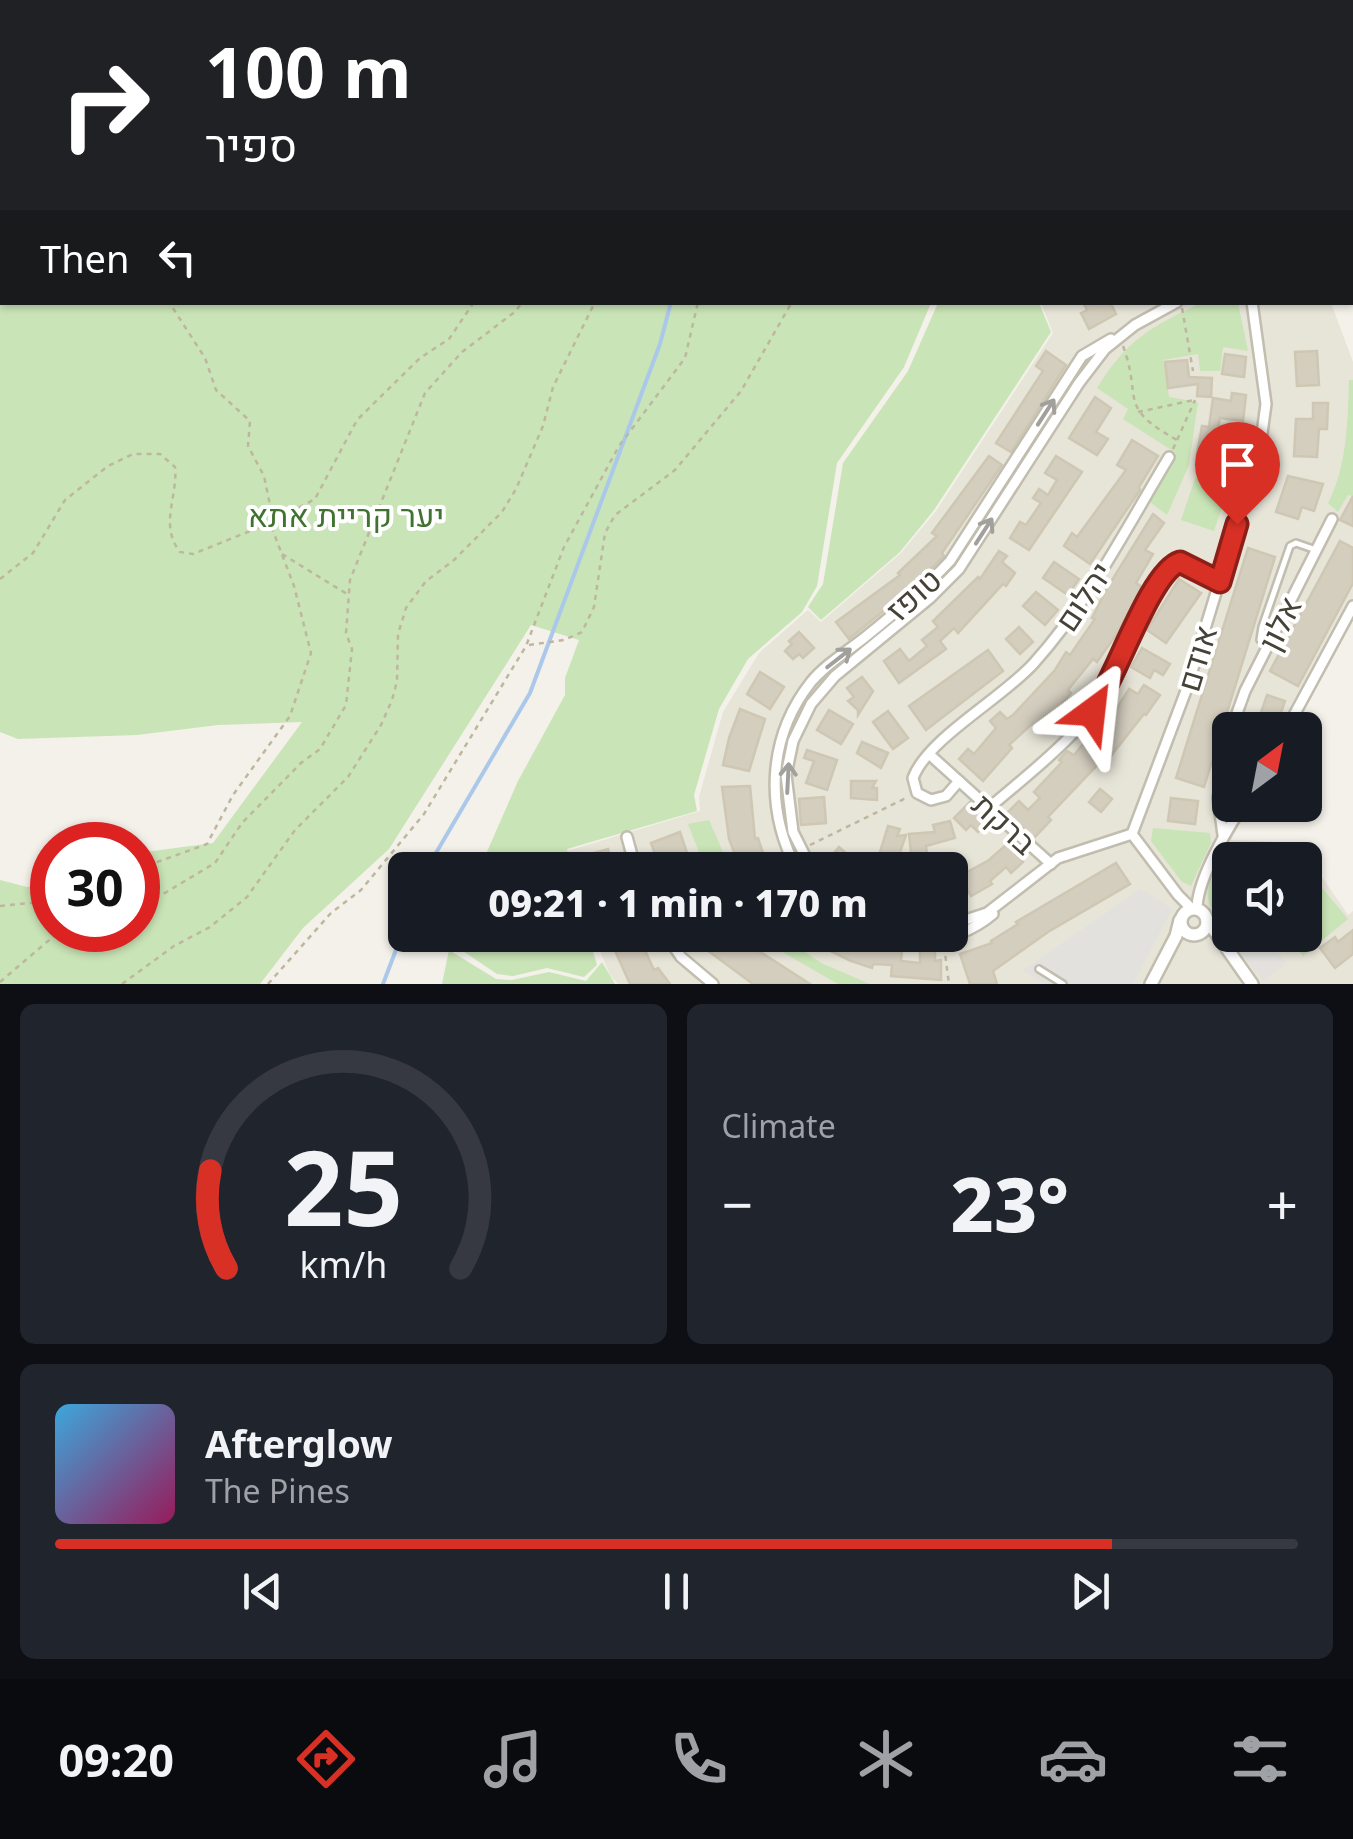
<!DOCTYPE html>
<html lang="en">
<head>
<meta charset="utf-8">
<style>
	:root { --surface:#171b24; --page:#20242c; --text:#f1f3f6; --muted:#9ea1a6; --line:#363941; --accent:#d93025 }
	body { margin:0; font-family:"Noto Sans",Heebo,sans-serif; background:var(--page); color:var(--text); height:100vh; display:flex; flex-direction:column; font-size:38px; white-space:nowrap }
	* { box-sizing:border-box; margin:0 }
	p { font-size:32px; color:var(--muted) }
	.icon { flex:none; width:55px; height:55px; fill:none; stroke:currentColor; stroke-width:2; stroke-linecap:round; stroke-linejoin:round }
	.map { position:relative; height:984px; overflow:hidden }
	.panel { display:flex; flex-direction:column; gap:20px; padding:20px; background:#0d0f14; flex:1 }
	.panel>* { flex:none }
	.top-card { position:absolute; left:0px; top:0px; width:1355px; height:305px; box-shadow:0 2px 8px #0004; background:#202124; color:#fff; overflow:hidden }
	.needle { width:65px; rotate:32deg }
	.tools { position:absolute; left:1212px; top:712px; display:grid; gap:20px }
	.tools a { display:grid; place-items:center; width:110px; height:110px; border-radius:15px; background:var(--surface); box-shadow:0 2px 8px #0004; font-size:50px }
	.speed { position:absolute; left:30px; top:822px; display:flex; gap:20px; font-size:50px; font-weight:700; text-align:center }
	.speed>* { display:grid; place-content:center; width:130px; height:130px; border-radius:50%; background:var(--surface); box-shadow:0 2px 8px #0004; line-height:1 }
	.speed .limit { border:15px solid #d22; background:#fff; color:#111 }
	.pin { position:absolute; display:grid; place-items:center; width:85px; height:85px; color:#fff; margin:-102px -42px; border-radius:50% 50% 50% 0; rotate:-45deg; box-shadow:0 0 10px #0007 }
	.pin .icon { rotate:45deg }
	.me { position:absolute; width:110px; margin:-55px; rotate:30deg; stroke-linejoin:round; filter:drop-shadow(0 0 8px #0008) }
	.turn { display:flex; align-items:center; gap:35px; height:210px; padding:0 40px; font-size:45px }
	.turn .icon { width:130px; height:130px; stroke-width:2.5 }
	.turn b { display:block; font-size:70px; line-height:85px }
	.then { display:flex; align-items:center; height:95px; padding:0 40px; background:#0003; gap:20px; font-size:38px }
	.big { font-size:75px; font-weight:800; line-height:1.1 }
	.panel .tile { flex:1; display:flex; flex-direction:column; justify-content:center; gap:15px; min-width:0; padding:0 35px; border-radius:15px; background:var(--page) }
	.panel .dial { align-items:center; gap:0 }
	.dial svg { height:260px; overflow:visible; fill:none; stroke:var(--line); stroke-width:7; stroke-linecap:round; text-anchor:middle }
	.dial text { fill:var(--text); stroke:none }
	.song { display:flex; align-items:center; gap:30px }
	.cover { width:120px; height:120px; border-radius:15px; background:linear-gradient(135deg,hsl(200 70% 55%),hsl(330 70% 35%)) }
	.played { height:10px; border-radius:5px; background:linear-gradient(90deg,var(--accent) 85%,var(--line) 85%) }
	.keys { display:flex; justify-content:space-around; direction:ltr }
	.heat { display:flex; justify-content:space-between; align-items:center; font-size:55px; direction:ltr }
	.panel .tiles { flex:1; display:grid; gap:20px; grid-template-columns:1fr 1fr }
	.tile:last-child { grid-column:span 2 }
	.trip { position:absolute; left:388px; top:852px; width:580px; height:100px; border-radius:15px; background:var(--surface); box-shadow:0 2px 8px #0004; font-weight:800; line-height:100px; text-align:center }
	.tabs { display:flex; height:160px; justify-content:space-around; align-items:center; background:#090b0e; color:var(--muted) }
	.tabs .icon { width:70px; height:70px }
	.tabs .on { color:var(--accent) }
	.tabs b { font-size:45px; color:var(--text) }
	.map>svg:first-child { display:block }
</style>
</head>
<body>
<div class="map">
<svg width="1353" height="984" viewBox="0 0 1353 984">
	<rect width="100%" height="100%" fill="#f3f1e9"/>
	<g fill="#e7e4d8" fill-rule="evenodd">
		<path d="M1093 0H1353V201L1352 2Z"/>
		<path d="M1041 303H1331L1353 362V614L1291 730H1230V805H1250L1231 840 1285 842 1315 867 1348 915 1353 911V984H618L610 975 593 935H950V870H572L567 851 700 811 699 797 723 712 759 653 808 610 821 622 901 553 936 511 1053 333ZM1230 860H1305V935H1230Z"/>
	</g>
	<g fill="#c9e4b6">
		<path d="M0 0H692L2 2 0 122Z"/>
		<path d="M774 0H1089L1093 2H773Z"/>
		<path d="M0 226 2 302 931 303 904 367 837 463 817 586 802 612 748 659 719 709 694 795 697 811 567 849 572 870H479L518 781 565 695V678L579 640 531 625 389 849 303 928 260 984H0V880L27 887 52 883V930H138V853L213 843 302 722 218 725 137 735 18 739 0 732Z"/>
		<path d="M938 303H1039L1051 332 934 510 900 552 821 620 808 607 823 584 843 463 908 371Z"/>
		<path d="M1201 303H1238L1248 351 1223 347 1220 371H1200L1198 354 1163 360 1169 397 1198 402 1189 465 1167 515 1150 502 1176 453 1123 419 1128 409 1097 388C1127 339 1151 327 1201 303Z"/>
		<path d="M1349 380H1353V496L1348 495 1338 512 1328 503C1347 467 1348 420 1349 380Z"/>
		<path d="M1200 464 1233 475 1214 531 1181 520Z"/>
		<path d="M709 820 731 870H706L688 824Z"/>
		<path d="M1153 828 1210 833 1211 842 1191 886 1182 882 1151 841Z"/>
		<path d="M1262 843 1287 846 1300 860H1230V933L1226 936C1198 889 1204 890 1231 845Z"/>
		<path d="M1312 876 1348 919 1303 956 1286 935H1305V882Z"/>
		<path d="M459 935H588L597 965 584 977 547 968 513 976 497 974 454 945Z"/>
		<path d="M753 935H781L821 963 870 984H838Z"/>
		<path d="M449 950 496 979 512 980 549 972 586 981 602 962 615 984H442Z"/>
	</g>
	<g fill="#e2e1dd">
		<path d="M1141 889 1172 909 1133 984H1045L1023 970Z"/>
		<path d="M1239 935H1264L1286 963 1263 981 1231 941Z"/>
	</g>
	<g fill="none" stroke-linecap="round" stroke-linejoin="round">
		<g stroke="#abc8ea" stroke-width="4">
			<path d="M482 2 490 0"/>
			<path d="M740 2V0"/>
			<path d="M426 870 530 693 660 344 671 302"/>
			<path d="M383 984 405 926"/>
		</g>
	</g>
	<g fill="#d4cebf" stroke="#cec7b3" stroke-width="2.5">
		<path d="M1083 302H1110L1116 314 1089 329 1081 313 1087 310Z"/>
		<path d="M1046 351 1066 365 1011 452 996 443 1043 371 1036 366Z"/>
		<path d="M1317 351 1319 385 1297 386 1295 352Z"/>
		<path d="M1225 354 1246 357 1244 377 1222 374Z"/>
		<path d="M1187 360 1189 377 1212 378 1211 397 1197 396 1198 384 1168 388 1165 362Z"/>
		<path d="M1232 393 1246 395 1243 421 1220 418 1213 457 1197 454 1202 426 1209 427 1213 398 1231 401Z"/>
		<path d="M1095 397 1111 408 1096 432 1108 439 1097 455 1069 438Z"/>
		<path d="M1313 403H1328L1327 429H1319L1317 457 1294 456 1296 419H1313Z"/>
		<path d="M1132 440 1158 456 1139 487 1140 490 1090 564 1064 546 1072 533 1077 537 1126 470 1117 465Z"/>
		<path d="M989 456 1002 465 942 553 944 556 903 595 849 639 836 622 900 575 898 573 937 536 932 533Z"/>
		<path d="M1056 456 1082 472 1029 550 1010 538 1020 522 1026 525 1041 503 1033 498 1039 489 1048 495 1057 480 1045 473Z"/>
		<path d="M1288 476 1323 484 1314 511 1302 507 1298 519 1276 512Z"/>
		<path d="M1353 496V526L1340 520Z"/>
		<path d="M1153 514 1164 523 1145 550 1153 554 1136 583 1142 587 1118 632 1097 662 1093 659 1068 690 1071 693 1055 712 1057 714 1041 731 1033 723 1009 745 1012 748 983 781 959 759 968 749 974 754 996 728 990 721 1000 712 1007 719 1013 715 1055 670 1066 652 1070 655 1095 619 1092 618 1107 588Z"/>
		<path d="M1340 541 1353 548V583L1298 686 1270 671Z"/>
		<path d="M1248 548 1275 557 1204 787 1176 778Z"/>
		<path d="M999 551 1007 556 1002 562 1015 573 1006 586 1003 584 958 633 954 628 940 641 946 649 899 683 884 661 900 649 909 661 927 646 922 640 938 627 933 621 978 577 980 579Z"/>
		<path d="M1054 562 1079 579 1068 595 1043 578Z"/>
		<path d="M1179 579 1201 593 1166 643 1147 630Z"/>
		<path d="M1036 592 1058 610 1045 625 1023 606Z"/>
		<path d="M1019 627 1033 642 1020 654 1006 639Z"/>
		<path d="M799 632 814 648 803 658 799 654 793 659 785 651 792 644 789 641Z"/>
		<path d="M1142 648 1170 664 1163 675 1154 670 1150 678 1131 667Z"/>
		<path d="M988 650 1003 671 926 730 909 706Z"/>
		<path d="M760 672 784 687 770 709 747 694Z"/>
		<path d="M862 677 873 691 858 715V710L848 701 854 697 847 688Z"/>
		<path d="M1144 685 1160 695 1146 715 1144 714 1106 762 1103 759 1048 817 1051 820 1034 838 1007 813 1019 801 1028 810 1040 798 1034 792 1062 762 1059 760 1067 751 1074 755 1111 711 1114 713 1129 689 1138 694Z"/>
		<path d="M1267 695 1285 701 1275 730H1255Z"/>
		<path d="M740 709 765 719 749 771 723 765 729 738Z"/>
		<path d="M829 710 853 724 841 744 817 730Z"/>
		<path d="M888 711 908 738 893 749 873 722Z"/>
		<path d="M862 742 888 753 881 768 857 753Z"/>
		<path d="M807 750 837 760 827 790 806 783 814 761 804 758Z"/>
		<path d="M851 781H876L872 788H877V800L851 798Z"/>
		<path d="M750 786 755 839 758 838 766 862 741 870 729 839 722 787Z"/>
		<path d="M1100 789 1112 799 1101 812 1089 802Z"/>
		<path d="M824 797 826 823 801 825 799 799Z"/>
		<path d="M1171 798 1198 801 1195 824 1168 821Z"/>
		<path d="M970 802 990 820 978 832 971 825 966 830 954 818Z"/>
		<path d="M950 821 955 838 926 846 928 862 912 863 909 834 935 832 933 825Z"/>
		<path d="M888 826 900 829 897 836 906 835 898 858 880 852Z"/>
		<path d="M680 832 689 859 686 860 690 870H661L651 843Z"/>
		<path d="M1007 844 1023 862 1011 873 1006 867 990 881 992 884 971 896 960 876 989 860Z"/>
		<path d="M839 847 859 865 854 870H820Z"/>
		<path d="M608 849 614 870H587L583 856Z"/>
		<path d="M1116 863 1130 884 1048 932 993 971 997 984H970L960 954 992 943 991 941 1018 924 1016 922Z"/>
		<path d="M1353 930V954L1335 968 1320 948 1335 937 1338 942Z"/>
		<path d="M608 935H638L654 970 658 968 670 984H630Z"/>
		<path d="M718 935H734L810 984H753L707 950Z"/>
		<path d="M807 935H845L859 942 860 939 879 945 878 949 902 951 901 961 920 963V950L935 951V961L941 960V980L891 976 892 965 873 964 872 968 851 961 820 946Z"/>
	</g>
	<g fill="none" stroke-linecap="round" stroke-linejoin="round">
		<defs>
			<g id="service">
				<path d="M1223 439 1260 448"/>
				<path d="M1267 648 1260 640 1262 627 1290 546 1296 543 1316 550"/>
				<path d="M1039 969 1063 984"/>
			</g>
			<g id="minor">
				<path d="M1214 2V0"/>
				<path d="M1352 94 1353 91"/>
				<path d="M1231 730 1245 691 1332 519"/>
				<path d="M1286 730 1353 606"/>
				<path d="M929 754 1051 864"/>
				<path d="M959 781 946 796 931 800 917 793 913 778C928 738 1003 698 1034 663 1089 602 1127 527 1169 457"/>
				<path d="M989 808C1035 768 1089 730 1115 673 1128 646 1151 571 1180 562L1220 581"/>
				<path d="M1132 834 1187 688 1260 448 1266 404 1252 302"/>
				<path d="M1132 834 1178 895 1192 909"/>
				<path d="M1223 835 1218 798 1230 734"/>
				<path d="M627 837 636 870"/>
				<path d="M797 870C765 809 767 738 811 682 825 665 846 652 864 638 894 614 924 589 950 561L1082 356 1111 339"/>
				<path d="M812 870 793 832 786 775 793 741 811 704 835 676 930 598 959 569 1079 383 1105 349 1135 325 1177 302"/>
				<path d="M1197 909C1197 880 1227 830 1243 805"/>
				<path d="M950 925 987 913 1058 858 1132 834"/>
				<path d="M666 935 681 957 713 984"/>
				<path d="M886 935C925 945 962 940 993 914"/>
			</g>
			<g id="tertiary">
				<circle cx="1194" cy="922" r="13"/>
				<path d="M1207 920 1252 984"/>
				<path d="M1151 984 1176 936 1180 920"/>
			</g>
		</defs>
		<use href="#service" stroke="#c1bdaf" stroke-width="10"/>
		<use href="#minor" stroke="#c1bdaf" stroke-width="14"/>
		<use href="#tertiary" stroke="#c1bdaf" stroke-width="16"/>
		<g stroke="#beb79f" stroke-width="2.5" stroke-dasharray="5 5" stroke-linecap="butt">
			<path d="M18 0 19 2"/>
			<path d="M343 0 344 2"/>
			<path d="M479 0 480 2"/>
			<path d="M670 0 671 2"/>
			<path d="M902 0V2"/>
			<path d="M218 2 219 0"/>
			<path d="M455 2 458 0"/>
			<path d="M471 2 473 0"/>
			<path d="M586 2 587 0"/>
			<path d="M771 2 772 0"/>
			<path d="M0 121 2 118"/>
			<path d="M0 151 2 154"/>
			<path d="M0 221 2 217"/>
			<path d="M0 238 2 237"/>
			<path d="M0 284 2 285"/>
			<path d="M1182 308 1193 371"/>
			<path d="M1123 346C1143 400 1116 406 1177 440"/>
			<path d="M1138 412 1194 400"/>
			<path d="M1173 449 1195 400"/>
			<path d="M282 554 347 594"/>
			<path d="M0 579 33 553 65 500 108 466 133 454H160L175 467C178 497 159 525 180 552L193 554 270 523 315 499 357 420 420 358 449 339 474 302"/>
			<path d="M529 645 564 640 582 632 594 607 605 533 615 515 675 470 741 391 792 302"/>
			<path d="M810 845 906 798"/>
			<path d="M138 869 207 844 233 795 290 716 311 653 294 586 270 523V505L264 476 248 446 250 421 216 390 205 358 169 302"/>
			<path d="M0 906 52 901"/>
			<path d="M138 909 215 863 242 823 301 763 320 749 346 705 352 649 346 633 350 580 425 393 462 352 516 311 522 302"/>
			<path d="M944 946 949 984"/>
			<path d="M0 982 61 930"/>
			<path d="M122 984 174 946 210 927 247 897 295 830 348 777 381 725 392 700 397 681 398 634 406 608 426 581 454 560 502 512 516 489 543 426 553 387 595 302"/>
			<path d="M268 984 331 913 361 890 424 814 526 646 564 547 619 446 685 358 698 302"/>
		</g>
		<use href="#service" stroke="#fff" stroke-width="5"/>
		<use href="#minor" stroke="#fff" stroke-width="9"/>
		<use href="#tertiary" stroke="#fff" stroke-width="11"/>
	</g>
	<defs><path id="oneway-shaft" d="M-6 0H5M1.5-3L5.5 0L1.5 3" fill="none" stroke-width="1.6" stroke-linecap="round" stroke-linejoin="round" transform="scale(2.5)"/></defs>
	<g stroke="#a2a09c">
		<use href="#oneway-shaft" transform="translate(1046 412) rotate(-57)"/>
		<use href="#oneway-shaft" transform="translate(984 531) rotate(-57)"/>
		<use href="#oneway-shaft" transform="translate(839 658) rotate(-38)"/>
		<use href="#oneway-shaft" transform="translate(788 778) rotate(-87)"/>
	</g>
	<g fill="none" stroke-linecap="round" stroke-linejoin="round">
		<defs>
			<path id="route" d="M1092 712C1115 681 1150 571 1180 562L1220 582 1237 524"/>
		</defs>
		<use href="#route" stroke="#8d1f18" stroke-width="25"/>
		<use href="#route" stroke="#d93025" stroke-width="18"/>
	</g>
	<g text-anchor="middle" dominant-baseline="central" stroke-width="8" stroke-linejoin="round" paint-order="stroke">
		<g font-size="32" fill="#417330" stroke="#fff">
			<text x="346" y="514">יער קריית אתא</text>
		</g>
		<g font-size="32" fill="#464238" stroke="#fff">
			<text transform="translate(913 594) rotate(-42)">טופז</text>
			<text transform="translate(1083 596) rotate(-56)">יהלום</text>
			<text transform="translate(1279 623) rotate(-63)">אלון</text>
			<text transform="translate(1196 658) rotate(-73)">אודם</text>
			<text transform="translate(1005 823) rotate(42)">ברקת</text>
		</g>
	</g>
</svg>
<div class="tools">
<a><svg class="needle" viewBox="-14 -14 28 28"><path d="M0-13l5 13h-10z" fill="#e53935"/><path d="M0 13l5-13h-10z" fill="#9ea1a6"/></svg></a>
<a><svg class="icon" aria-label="sound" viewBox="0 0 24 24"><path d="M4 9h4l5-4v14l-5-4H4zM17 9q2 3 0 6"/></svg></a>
</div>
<div class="speed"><div class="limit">30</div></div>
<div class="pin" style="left:1237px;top:524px;background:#d93025"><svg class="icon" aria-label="arrive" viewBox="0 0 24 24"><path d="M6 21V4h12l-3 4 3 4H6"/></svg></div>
<svg class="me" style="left:1092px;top:712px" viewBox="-20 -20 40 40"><path d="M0-17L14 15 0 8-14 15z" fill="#d93025" stroke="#fff" stroke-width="4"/></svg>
<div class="trip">09:21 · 1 min · 170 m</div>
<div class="top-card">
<div class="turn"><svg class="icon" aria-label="right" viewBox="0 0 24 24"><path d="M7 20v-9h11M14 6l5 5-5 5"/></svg><div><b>100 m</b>ספיר</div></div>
<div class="then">Then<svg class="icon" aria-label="left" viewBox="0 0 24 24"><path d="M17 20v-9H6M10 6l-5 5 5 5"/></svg></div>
</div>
</div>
<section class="panel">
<div class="tiles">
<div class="tile dial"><svg viewBox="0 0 100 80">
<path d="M14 69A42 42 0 1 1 86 69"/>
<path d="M14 69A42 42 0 0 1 9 39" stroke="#d93025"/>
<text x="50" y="56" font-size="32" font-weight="700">25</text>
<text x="50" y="72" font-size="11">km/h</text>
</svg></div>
<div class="tile"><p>Climate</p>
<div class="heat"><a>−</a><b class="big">23°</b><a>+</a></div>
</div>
<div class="tile">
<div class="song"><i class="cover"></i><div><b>Afterglow</b><p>The Pines</p></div></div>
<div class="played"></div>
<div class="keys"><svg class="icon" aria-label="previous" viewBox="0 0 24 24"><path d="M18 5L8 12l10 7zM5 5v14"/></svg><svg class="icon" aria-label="pause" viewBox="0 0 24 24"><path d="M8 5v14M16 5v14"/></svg><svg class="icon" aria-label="next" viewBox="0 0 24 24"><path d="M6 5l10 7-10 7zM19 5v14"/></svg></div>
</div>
</div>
</section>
<nav class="tabs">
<b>09:20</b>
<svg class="icon on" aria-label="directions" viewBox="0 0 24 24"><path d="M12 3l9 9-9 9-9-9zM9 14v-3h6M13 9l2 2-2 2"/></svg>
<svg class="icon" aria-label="music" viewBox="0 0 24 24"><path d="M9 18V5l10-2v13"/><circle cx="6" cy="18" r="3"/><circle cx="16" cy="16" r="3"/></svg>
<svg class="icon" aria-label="phone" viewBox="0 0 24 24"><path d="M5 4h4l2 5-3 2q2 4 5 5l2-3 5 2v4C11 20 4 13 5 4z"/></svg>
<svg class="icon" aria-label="climate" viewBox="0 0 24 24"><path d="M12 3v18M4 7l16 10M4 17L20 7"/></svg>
<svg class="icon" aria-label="car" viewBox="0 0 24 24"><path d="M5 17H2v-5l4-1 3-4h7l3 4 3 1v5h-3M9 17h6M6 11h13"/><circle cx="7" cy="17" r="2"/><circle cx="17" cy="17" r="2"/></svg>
<svg class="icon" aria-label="filters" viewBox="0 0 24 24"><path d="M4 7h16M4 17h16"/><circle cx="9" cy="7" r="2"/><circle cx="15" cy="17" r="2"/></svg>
</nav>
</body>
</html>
